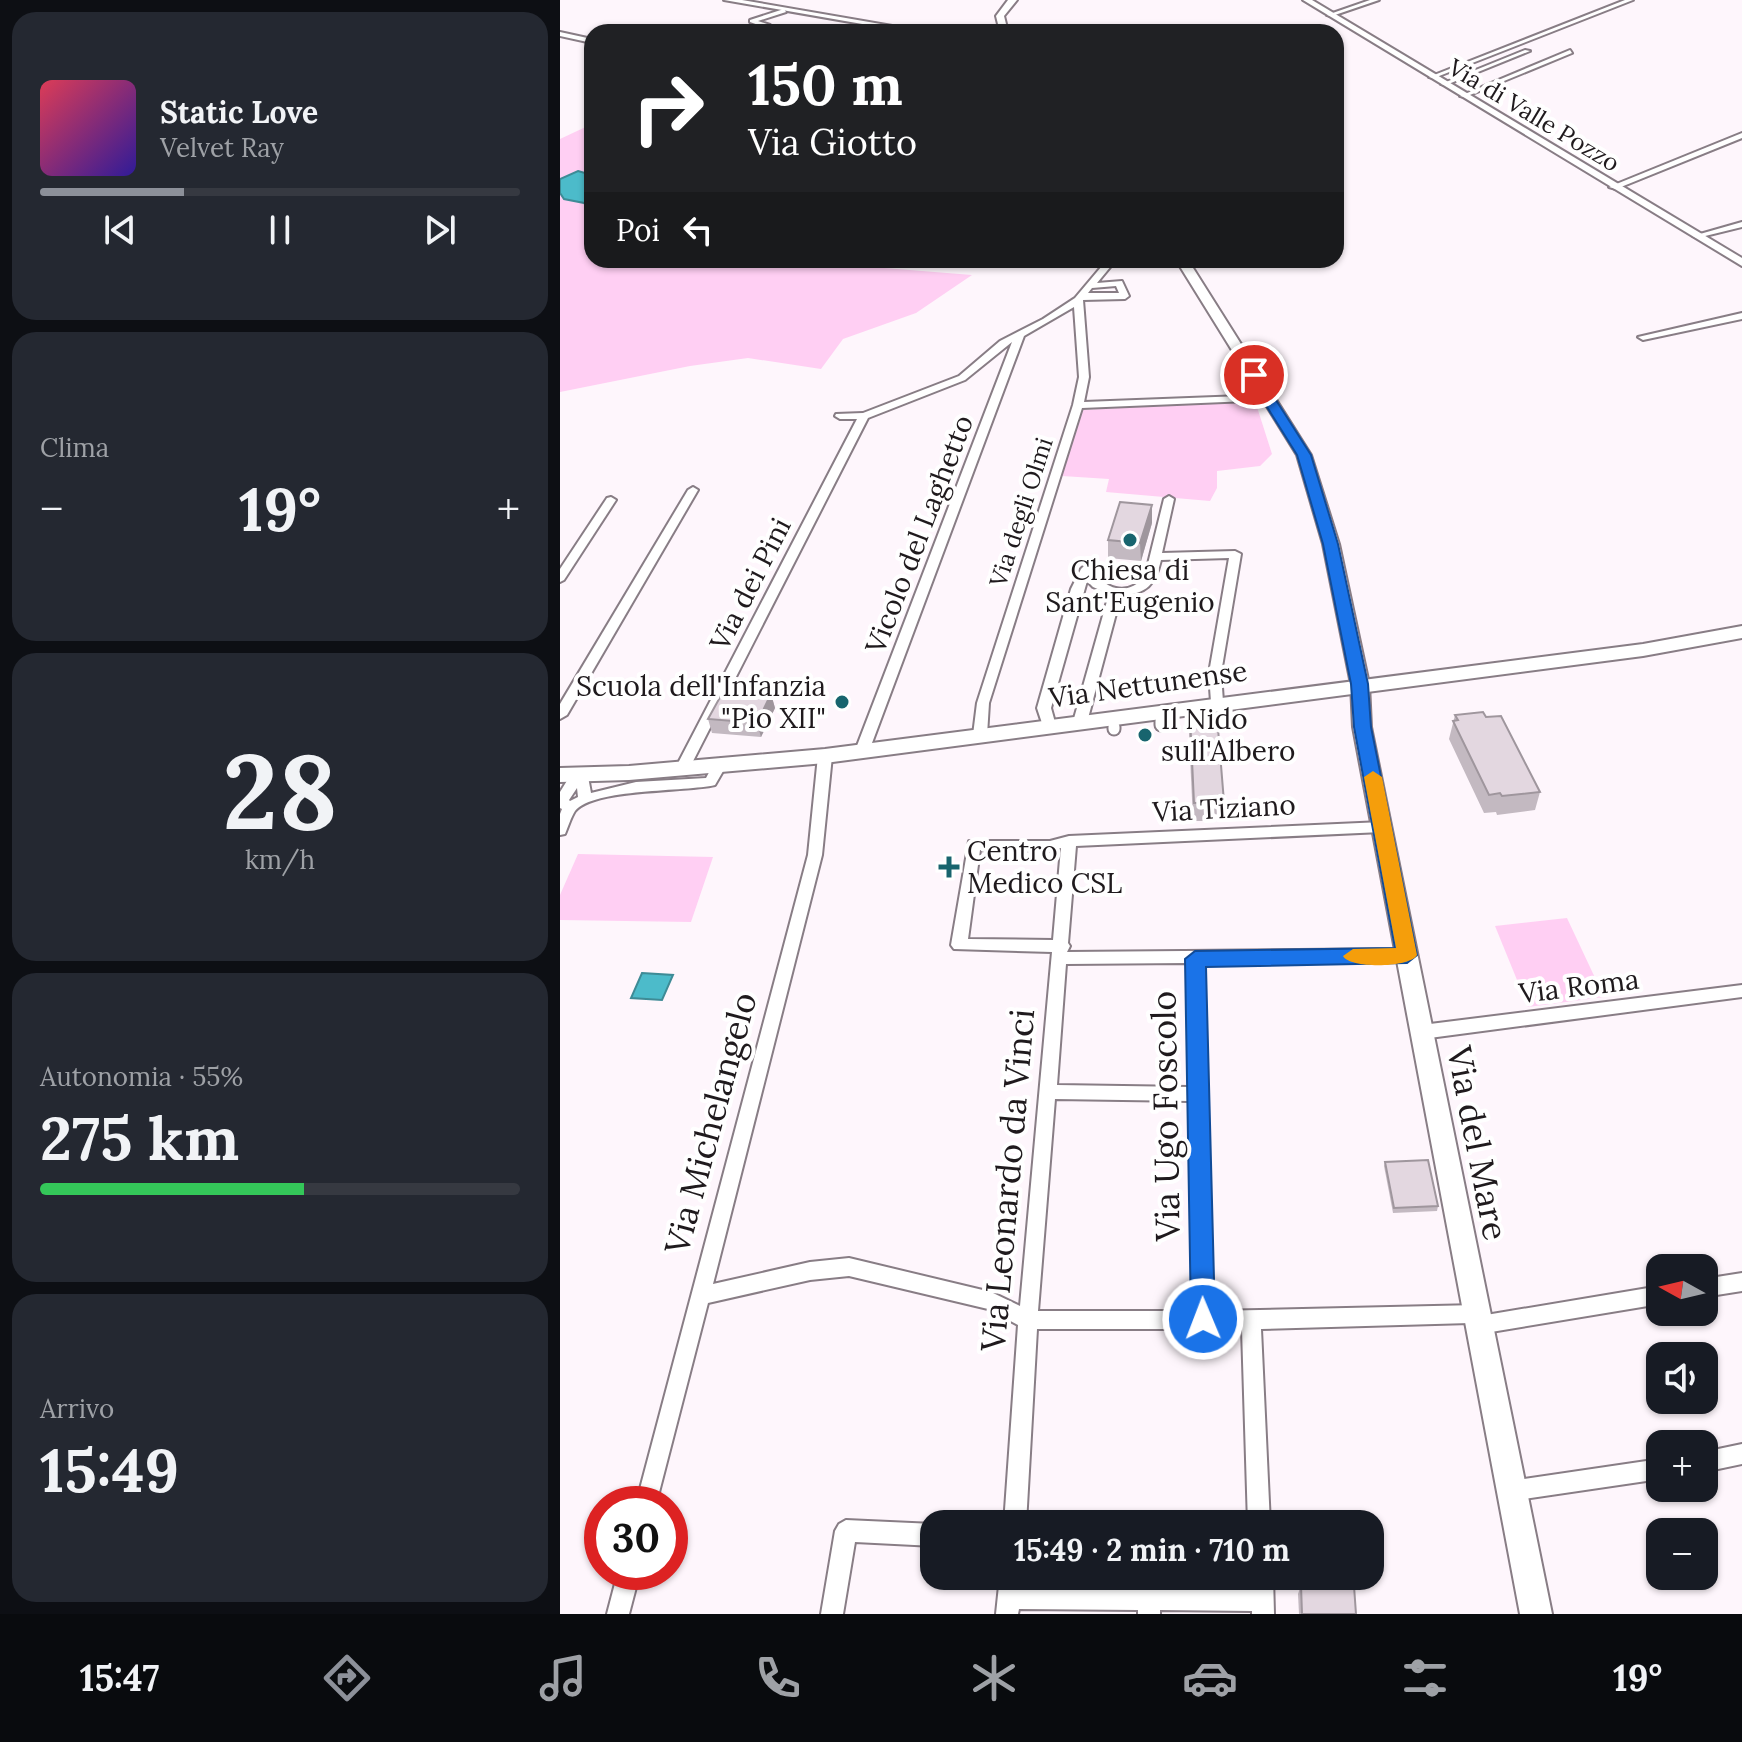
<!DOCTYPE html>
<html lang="it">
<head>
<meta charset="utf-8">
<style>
	:root { --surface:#171b24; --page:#242831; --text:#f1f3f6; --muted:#9ea1a6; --line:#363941; --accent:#8c9099 }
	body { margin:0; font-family:Lora,serif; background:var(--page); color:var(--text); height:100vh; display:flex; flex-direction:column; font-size:30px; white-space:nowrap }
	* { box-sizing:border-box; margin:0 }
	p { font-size:26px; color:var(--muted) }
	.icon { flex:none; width:44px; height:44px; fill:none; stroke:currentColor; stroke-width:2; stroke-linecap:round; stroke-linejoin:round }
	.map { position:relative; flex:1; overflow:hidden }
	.side { display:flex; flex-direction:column; gap:12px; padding:12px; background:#0d0f14; width:560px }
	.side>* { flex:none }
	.guide { position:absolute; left:24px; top:24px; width:760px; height:244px; border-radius:24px; box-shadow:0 2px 6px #0004; background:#202124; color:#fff; overflow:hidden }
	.needle { width:52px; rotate:278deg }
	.fabs { position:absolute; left:1086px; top:1254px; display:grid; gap:16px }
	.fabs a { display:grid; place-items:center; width:72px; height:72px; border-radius:16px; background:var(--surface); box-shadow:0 2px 6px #0004; font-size:40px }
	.speed { position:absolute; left:24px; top:1486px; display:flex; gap:16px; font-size:40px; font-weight:700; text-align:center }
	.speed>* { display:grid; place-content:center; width:104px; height:104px; border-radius:50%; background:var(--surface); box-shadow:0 2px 6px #0004; line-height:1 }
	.speed .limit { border:12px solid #d22; background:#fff; color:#111 }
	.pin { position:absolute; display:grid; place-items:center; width:68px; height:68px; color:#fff; margin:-34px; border:4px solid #fff; border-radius:50%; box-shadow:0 2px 8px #0007 }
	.me { position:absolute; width:88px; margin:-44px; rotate:359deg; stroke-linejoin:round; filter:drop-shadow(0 0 6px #0008) }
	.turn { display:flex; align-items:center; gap:28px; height:168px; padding:0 32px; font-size:36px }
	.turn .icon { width:104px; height:104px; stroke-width:2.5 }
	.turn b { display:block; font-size:56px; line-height:68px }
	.then { display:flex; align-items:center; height:76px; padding:0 32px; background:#0003; gap:16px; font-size:30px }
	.big { font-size:60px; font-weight:800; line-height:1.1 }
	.side .card { flex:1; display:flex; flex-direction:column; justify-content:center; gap:12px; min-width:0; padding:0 28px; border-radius:24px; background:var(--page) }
	.side .dial { align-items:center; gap:0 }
	.dial b { font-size:104px; line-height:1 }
	.song { display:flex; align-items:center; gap:24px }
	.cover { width:96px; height:96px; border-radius:12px; background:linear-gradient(135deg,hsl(350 70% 55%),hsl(250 70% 35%)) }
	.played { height:8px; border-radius:4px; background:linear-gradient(90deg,var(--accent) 30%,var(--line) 30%) }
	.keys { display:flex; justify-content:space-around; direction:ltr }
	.heat { display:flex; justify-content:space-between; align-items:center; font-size:44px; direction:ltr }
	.charge { height:12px; border-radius:6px; background:linear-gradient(90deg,#34c759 55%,var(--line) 0) }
	.trip { position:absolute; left:360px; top:1510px; width:464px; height:80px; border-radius:24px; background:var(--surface); box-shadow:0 2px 6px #0004; font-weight:800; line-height:80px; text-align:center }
	.menu { display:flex; height:128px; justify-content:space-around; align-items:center; background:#090b0e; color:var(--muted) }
	.menu .icon { width:56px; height:56px }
	.menu .current { color:var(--accent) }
	.menu b { font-size:36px; color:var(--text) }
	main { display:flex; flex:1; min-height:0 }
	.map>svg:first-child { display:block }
</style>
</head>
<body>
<main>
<section class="side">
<div class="card">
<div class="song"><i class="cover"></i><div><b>Static Love</b><p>Velvet Ray</p></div></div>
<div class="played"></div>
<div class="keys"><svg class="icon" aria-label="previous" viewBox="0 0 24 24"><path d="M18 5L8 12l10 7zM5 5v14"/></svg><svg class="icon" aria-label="pause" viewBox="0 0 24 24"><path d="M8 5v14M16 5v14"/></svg><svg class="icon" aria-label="next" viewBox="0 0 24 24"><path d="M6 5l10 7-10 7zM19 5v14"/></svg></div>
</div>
<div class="card"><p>Clima</p>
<div class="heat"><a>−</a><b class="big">19°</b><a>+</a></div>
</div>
<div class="card dial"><b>28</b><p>km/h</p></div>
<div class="card"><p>Autonomia · 55%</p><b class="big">275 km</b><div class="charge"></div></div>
<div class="card"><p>Arrivo</p><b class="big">15:49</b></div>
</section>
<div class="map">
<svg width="1182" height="1614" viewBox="0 0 1182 1614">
	<rect width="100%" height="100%" fill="#fef6fc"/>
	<g fill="#ffcff3">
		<path d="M32 124V260H318L312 267 412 275 356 313 283 339 261 369 188 358 130 366 0 392V139Z"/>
		<path d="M691 401 697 407 712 454 700 466 657 471V488L650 501 546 492 549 479 502 476 521 410Z"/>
		<path d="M18 854 153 857 131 922 0 920V895Z"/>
		<path d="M1007 918 1044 997 968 1007 935 926Z"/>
	</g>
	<g fill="#4cbbca" stroke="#3e8b96" stroke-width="2">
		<path d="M18 171 25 173 27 185 32 188V211L24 203 4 199 0 193V179Z"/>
		<path d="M82 973 113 975 102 1000 71 998Z"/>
	</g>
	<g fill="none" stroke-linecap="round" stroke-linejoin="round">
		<defs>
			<g id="pedestrian">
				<path d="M601 725V721"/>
				<path d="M554 727V729"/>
			</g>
			<g id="minor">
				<path d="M810 0H819L772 16 767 15Z"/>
				<path d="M1065 0H1073L874 78 869 77Z"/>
				<path d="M224 9 226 12 198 21 210 25V27L183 32 201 26 190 22V20Z"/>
				<path d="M0 32 32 39V43L0 36Z"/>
				<path d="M965 50 970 51 886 85 881 84Z"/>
				<path d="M1010 50 1012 53 905 97 900 96Z"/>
				<path d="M32 53V62L29 60V55Z"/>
				<path d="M1182 133V138L1056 189 1049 187Z"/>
				<path d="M1182 222V227L1137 238 1133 236Z"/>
				<path d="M547 260H556L537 283 562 281 569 296 565 299 523 300 529 377 524 402 708 395 712 396V400L522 408 429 703 427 735 420 739 413 735 417 703 513 405 519 377 514 307 464 336 309 751 302 756 295 751 452 342 405 380 308 418 129 769 122 774 117 772 115 769 297 419H280L275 416 276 414 303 413 399 376 440 341 483 319 515 298ZM556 286 559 293H528L532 288Z"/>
				<path d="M1182 313V319L1083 340 1078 337Z"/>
				<path d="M133 487 138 490 7 715 0 719V704L128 490Z"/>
				<path d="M609 496 614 499 602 553 675 551 681 554 661 673 663 702 657 706 651 702 649 673 669 558 601 560C595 585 587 594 561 595L527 722 520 726 513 722 549 594 533 587 527 581 491 708 496 726 494 729H484L477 708 511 589 521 569 523 567H531C543 589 567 598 585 576L604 499Z"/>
				<path d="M51 497 56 500 4 580 0 582V569L47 498Z"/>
				<path d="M265 751 272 756 262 855 153 1284 250 1262 289 1258 431 1292 460 1306 492 952 394 949 391 945 409 841H490L509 836 822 822 829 827 822 832 516 846 508 943 510 946 507 952 847 949 852 951 855 955 852 959 847 961 643 963 652 1311 917 1305 924 1308 926 1315 1100 1286V1304L919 1334 912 1332 910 1323 701 1329 710 1524H688L682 1329H477L466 1524H444L458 1325 428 1309 289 1276 250 1280 148 1303 96 1504H76L248 855 258 756ZM501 848 493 940 408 939 420 850 490 851ZM627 963 629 1087 497 1085 506 964ZM495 1099 630 1101 633 1311H478Z"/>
				<path d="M159 761 166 766 155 785C126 792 34 788 15 811 11 817 8 827 5 834L0 835V814L2 809 0 808V792L13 771H27L31 793 76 782 146 778 154 763ZM17 788 18 797 10 801 9 800Z"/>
				<path d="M1182 985V997L862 1039 856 1037 854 1032 856 1027 862 1025Z"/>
				<path d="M1182 1273V1291L1144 1297V1279Z"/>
				<path d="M1182 1444V1464L1144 1472V1452Z"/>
				<path d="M1100 1459V1479L950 1501 943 1498 940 1491 943 1484 950 1481Z"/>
				<path d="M286 1520 374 1524V1546L295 1542 283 1614H261L275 1531 279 1524Z"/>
				<path d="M58 1572H80L69 1614H47Z"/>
				<path d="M440 1576H462L461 1587 579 1588V1576H601V1588L691 1589V1576H713L714 1614H692V1611L600 1610V1614H578V1610L459 1609 458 1614H436Z"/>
			</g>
			<g id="tertiary">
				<path d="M164 0H182L367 32H348Z"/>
				<path d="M743 0H752L1182 258V266Z"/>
			</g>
			<g id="secondary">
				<path d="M448 0H457L444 16 448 32H440L436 16Z"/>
				<path d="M616 260H628L751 455 779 544 809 684 811 727 992 1614H960L793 727 791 684 763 544 737 455Z"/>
			</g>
			<path id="primary" d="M1182 626V638L1083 656 265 763 69 780 0 782V768L69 766 265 749 1083 644Z"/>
		</defs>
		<use href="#pedestrian" stroke="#887d85" stroke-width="15"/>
		<use href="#minor" stroke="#887d85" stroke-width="4"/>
		<use href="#tertiary" stroke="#887d85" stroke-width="4"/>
		<use href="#secondary" stroke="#887d85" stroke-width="4"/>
		<use href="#primary" stroke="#887d85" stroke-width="4"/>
		<use href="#pedestrian" stroke="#fff" stroke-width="11"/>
		<use href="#minor" fill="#fff" fill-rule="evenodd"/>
		<use href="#tertiary" fill="#fff" fill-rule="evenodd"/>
		<use href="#secondary" fill="#fff" fill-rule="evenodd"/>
		<use href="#primary" fill="#fff" fill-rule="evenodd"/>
	</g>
	<g fill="#c3b9c1">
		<path d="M592 523 581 561 548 558V540Z"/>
		<path d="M211 694 215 708 201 737 152 733 148 719Z"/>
		<path d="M895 715 926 717 980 792 975 810 937 815 936 812 924 813 889 739Z"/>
		<path d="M630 717 664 802 663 821H633L629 735Z"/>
		<path d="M825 1162 878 1206 877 1211 833 1213 824 1166Z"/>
		<path d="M741 1585 796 1614H739L738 1594Z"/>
	</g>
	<g fill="#9f969d">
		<path d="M592 505V523L581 561 580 543Z"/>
		<path d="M211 694 215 708 201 737 197 723Z"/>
	</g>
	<g fill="#e3d7e0" stroke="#9f969d" stroke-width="2">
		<path d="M560 502 592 505 580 543 548 540Z"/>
		<path d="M164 690 211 694 197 723 148 719Z"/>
		<path d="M923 712 926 717 941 716 980 792 942 796 940 793 929 795 893 721 898 720 895 715Z"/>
		<path d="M657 716 664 802 634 803 630 717Z"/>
		<path d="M868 1160 878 1206 834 1208 825 1162Z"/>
		<path d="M741 1585 794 1586 796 1614H742Z"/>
	</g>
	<path fill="#1a73e8" stroke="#114b97" stroke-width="2" d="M694 371 700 375 751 455 778 544 808 684 811 727 857 955 847 963 646 967 655 1319 652 1327 643 1331 634 1327 631 1319 625 959 635 951 835 948 794 727 791 684 763 544 737 455 687 375Z"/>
	<path fill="#f59e0b" d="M813 771 822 777 857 955C850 968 790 969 783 956L793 949 836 948 804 777Z"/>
	<g fill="#18646e" stroke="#fff" stroke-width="3">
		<circle cx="570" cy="540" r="8"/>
		<circle cx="282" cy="702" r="8"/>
		<circle cx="585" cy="735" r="8"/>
		<path d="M385 855h8v8h8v8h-8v8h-8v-8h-8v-8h8z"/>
	</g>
	<g text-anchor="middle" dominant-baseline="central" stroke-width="8" stroke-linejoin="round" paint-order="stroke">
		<g font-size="24" fill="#1f1a1d" stroke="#fff">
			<text transform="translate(974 115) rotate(31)">Via di Valle Pozzo</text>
			<text transform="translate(461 512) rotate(-72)">Via degli Olmi</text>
		</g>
		<g font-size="28" fill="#1f1a1d" stroke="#fff">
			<text transform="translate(359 534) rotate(-69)">Vicolo del Laghetto</text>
			<text transform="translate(190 584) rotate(-63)">Via dei Pini</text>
			<text transform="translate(588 684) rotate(-8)">Via Nettunense</text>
			<text transform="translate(664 808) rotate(-3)">Via Tiziano</text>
			<text transform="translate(1019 986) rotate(-7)">Via Roma</text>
		</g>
		<g font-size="28" fill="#1f1a1d" stroke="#fff" text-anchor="start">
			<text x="570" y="570" text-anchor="middle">Chiesa di<tspan x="570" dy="32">Sant'Eugenio</tspan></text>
			<text x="266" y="686" text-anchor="end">Scuola dell'Infanzia<tspan x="266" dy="32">"Pio XII"</tspan></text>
			<text x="601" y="719">Il Nido<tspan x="601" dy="32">sull'Albero</tspan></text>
			<text x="407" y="851">Centro<tspan x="407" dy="32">Medico CSL</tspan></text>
		</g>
		<g font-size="34" fill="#1f1a1d" stroke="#fff">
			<text transform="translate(605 1116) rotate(-91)">Via Ugo Foscolo</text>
			<text transform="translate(150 1123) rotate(-75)">Via Michelangelo</text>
			<text transform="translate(918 1143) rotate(79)">Via del Mare</text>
			<text transform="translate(447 1180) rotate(-85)">Via Leonardo da Vinci</text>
		</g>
	</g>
</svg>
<div class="fabs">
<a><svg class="needle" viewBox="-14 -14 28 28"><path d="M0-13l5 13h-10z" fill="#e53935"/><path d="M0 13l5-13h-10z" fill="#9ea1a6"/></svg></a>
<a><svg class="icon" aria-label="sound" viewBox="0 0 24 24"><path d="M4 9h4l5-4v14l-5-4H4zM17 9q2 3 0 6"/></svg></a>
<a>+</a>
<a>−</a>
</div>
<div class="speed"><div class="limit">30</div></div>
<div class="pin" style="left:694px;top:375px;background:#d93025"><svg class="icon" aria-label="arrive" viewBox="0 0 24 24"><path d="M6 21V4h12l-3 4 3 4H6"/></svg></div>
<svg class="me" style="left:643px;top:1319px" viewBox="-20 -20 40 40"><circle r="17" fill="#1a73e8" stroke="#fff" stroke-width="3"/><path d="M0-11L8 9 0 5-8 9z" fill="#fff"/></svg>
<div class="trip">15:49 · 2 min · 710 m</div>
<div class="guide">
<div class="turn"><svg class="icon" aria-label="right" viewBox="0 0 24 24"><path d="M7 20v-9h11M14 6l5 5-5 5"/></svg><div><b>150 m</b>Via Giotto</div></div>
<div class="then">Poi<svg class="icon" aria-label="left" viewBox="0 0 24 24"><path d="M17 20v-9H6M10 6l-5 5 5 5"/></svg></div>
</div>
</div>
</main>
<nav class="menu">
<b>15:47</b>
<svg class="icon current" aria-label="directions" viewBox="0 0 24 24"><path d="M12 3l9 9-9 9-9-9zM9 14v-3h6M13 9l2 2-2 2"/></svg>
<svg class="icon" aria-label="music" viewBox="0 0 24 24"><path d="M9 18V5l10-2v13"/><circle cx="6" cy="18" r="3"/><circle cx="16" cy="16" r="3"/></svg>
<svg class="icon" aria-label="phone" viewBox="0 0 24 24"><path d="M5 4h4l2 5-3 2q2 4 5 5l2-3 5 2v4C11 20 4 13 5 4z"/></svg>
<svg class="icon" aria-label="climate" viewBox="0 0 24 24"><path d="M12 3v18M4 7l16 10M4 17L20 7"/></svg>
<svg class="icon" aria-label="car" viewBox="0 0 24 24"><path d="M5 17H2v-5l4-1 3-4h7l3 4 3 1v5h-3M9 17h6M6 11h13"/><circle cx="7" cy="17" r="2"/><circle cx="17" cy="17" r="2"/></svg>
<svg class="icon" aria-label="filters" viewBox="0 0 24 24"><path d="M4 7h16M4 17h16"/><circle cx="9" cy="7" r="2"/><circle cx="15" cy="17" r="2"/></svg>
<b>19°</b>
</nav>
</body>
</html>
